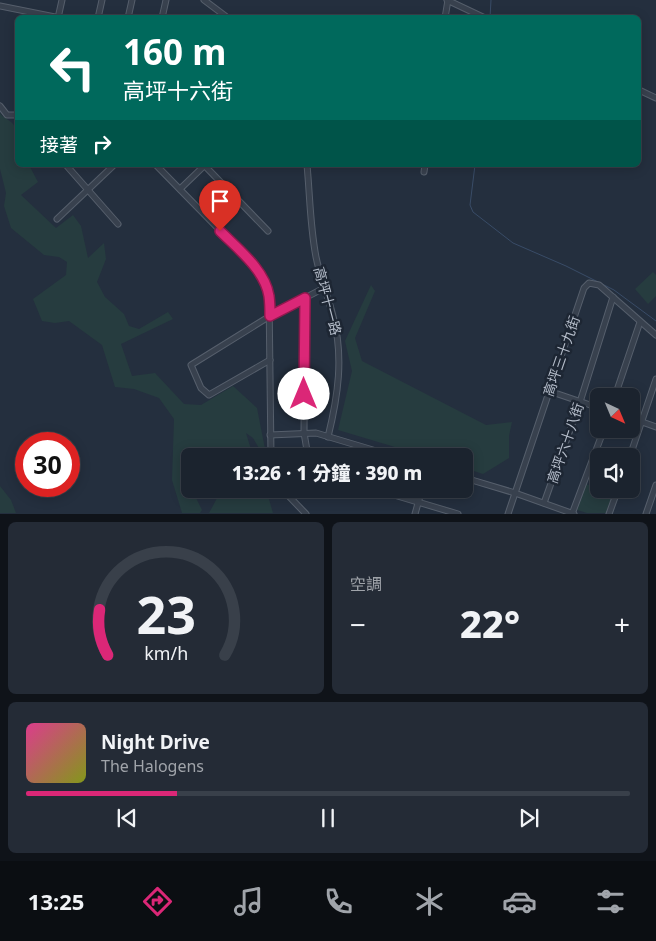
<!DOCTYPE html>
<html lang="zh-TW">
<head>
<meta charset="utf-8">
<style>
	:root { --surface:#1b232e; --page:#242b36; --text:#f1f3f6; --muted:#a0a4aa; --line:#39404a; --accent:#db2777 }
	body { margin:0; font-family:"Noto Sans","Noto Sans TC",sans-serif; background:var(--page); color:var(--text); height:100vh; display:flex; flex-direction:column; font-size:19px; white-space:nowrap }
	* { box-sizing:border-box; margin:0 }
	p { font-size:16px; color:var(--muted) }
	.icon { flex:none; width:28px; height:28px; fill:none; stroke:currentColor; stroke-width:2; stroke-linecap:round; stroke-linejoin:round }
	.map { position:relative; height:514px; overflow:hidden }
	.panel { display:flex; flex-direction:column; gap:8px; padding:8px; background:#0f1319; flex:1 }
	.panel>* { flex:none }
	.top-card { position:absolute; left:15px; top:15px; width:626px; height:152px; border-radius:8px; box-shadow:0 2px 12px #0003,0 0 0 1px var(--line); background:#00695c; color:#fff; overflow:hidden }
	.needle { width:32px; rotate:136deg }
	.buttons { position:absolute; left:590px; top:388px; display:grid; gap:10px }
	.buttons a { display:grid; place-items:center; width:50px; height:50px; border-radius:8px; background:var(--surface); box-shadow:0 2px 12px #0003,0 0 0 1px var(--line); font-size:25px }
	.speed { position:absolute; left:15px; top:432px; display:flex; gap:10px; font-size:25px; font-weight:700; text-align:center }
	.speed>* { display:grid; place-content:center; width:65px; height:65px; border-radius:50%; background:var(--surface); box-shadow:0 2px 12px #0003,0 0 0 1px var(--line); line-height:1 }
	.speed .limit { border:8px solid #d22; background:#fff; color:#111 }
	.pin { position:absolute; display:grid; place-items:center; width:42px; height:42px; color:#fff; margin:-51px -21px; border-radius:50% 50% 50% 0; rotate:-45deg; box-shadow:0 0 5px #0007 }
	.pin .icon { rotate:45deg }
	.me { position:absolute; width:55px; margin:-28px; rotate:0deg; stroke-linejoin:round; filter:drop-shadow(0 0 4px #0008) }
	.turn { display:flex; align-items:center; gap:18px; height:105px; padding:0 25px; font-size:22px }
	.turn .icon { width:65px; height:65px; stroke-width:2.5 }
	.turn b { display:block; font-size:35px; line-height:42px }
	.then { display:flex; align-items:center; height:48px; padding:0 25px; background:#0003; gap:10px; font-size:19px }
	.big { font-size:38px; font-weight:800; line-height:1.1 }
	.panel .tile { flex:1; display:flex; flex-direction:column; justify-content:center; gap:8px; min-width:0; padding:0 18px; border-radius:8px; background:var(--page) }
	.panel .dial { align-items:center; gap:0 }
	.dial svg { height:130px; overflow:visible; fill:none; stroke:var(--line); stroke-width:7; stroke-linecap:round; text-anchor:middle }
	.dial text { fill:var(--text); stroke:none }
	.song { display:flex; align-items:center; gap:15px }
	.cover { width:60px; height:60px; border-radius:8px; background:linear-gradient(135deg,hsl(330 70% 55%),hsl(70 70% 35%)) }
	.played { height:5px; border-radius:2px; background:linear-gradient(90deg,var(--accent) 25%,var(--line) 25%) }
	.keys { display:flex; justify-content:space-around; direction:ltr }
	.heat { display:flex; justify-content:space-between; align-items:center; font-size:28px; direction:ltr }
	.panel .tiles { flex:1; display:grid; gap:8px; grid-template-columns:1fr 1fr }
	.tile:last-child { grid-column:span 2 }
	.trip { position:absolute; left:181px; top:448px; width:292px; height:50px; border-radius:8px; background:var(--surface); box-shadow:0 2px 12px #0003,0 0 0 1px var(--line); font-weight:800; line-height:50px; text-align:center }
	.tab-bar { display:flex; height:80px; justify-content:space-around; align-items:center; background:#0b0e12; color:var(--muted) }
	.tab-bar .icon { width:35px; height:35px }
	.tab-bar .on { color:var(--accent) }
	.tab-bar b { font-size:22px; color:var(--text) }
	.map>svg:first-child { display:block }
</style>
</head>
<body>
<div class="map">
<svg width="656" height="514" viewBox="0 0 656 514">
	<rect width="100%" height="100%" fill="#242f3e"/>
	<g fill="#263c3f">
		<path d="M0 113C3 118 9 119 13 124 21 133 18 154 18 165H29L38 182 21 195 56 228 73 215 81 226 88 258 104 243 106 259 97 282 105 297 124 314 129 326 139 329 168 312 173 319 121 344 132 376 155 373 184 404 201 405 233 386 257 408 266 454 263 455 253 438 246 433 253 456H190V478L188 482 202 510 200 513H182L172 480 174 419 159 398 134 389 115 387 102 345 69 321 55 323 42 321 33 299 66 275 67 262 59 257 44 255 11 228 4 206 6 193 0 169Z"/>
		<path d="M653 272 656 275V296L648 304 635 289Z"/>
		<path d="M371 285 375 291 355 338 362 361 486 425 512 422 509 436V458L483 474 465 468V456H425L338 430 352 371 345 341Z"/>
		<path d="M586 484 613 494 606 513H587L577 510Z"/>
		<path d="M0 486 11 500 16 513H0Z"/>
		<path d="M222 489H266L273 513H209Z"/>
	</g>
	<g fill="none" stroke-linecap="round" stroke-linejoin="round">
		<g stroke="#394c67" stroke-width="1">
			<path d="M490 18 491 0"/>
			<path d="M475 165 470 205 473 212 513 243 566 266 614 290 656 321"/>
		</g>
		<defs>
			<g id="minor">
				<path d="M204 0 228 18"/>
				<path d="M447 0 485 18"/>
				<path d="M0 6 60 18"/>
				<path d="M58 18 62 0"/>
				<path d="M98 18 102 0"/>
				<path d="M128 18 132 0"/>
				<path d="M162 18 166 0"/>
				<path d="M445 18 448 0"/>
				<path d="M639 90 656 98"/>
				<path d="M0 106 7 115H18"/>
				<path d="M66 165 118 224"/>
				<path d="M156 165 248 259 260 274 269 296 271 456"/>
				<path d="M204 165 268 231"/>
				<path d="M307 165C310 196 310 226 316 257 320 277 328 296 333 316 344 357 338 396 328 437"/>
				<path d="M424 172 425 165"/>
				<path d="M180 189 205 165"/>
				<path d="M57 219 114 165"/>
				<path d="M305 298 304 433 308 456"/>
				<path d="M270 360 209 395 201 388 191 365 270 316 324 288"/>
				<path d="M549 391 599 408"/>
				<path d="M615 396 640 322"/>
				<path d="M631 418 656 427"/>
				<path d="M270 435 316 433 393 456"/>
				<path d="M630 456 656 379"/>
				<path d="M465 478 515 493 574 514"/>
				<path d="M282 489 306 514"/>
				<path d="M374 489 458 514"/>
				<path d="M544 503 580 402 613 297"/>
				<path d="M415 514 422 489"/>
				<path d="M508 514 584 288 589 283 599 285 656 335"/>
				<path d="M572 514 604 429"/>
				<path d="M609 514 618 489"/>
				<path d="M646 514 656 485"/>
			</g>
		</defs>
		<use href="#minor" stroke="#565f6c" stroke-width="7"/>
		<use href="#minor" stroke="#38414e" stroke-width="5"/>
	</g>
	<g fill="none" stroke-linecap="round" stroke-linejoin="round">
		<defs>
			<path id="route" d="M220 231C238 249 265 270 269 296 270 303 270 309 270 316L305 298 304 394"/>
		</defs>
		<use href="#route" stroke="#8e194d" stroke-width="12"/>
		<use href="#route" stroke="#db2777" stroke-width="9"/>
	</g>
	<g text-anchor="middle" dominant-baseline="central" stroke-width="5" stroke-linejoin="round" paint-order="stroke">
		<g font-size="14" fill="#b4bcc9" stroke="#1d2633">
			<text transform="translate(328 301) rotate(75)">高坪十一路</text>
			<text transform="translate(561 356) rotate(-71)">高坪三十九街</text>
			<text transform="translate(565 443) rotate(-71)">高坪六十八街</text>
		</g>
	</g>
</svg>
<div class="buttons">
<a><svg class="needle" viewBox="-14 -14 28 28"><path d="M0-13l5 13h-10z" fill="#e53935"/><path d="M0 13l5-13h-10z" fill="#a0a4aa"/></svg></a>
<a><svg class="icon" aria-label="sound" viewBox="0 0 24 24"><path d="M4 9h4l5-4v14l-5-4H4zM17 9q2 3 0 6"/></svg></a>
</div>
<div class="speed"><div class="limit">30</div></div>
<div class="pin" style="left:220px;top:231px;background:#d93025"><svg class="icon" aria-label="arrive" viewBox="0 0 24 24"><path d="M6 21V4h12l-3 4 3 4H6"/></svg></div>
<svg class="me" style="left:304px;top:394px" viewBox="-20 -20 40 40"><circle r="19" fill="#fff"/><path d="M0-13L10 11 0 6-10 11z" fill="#db2777"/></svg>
<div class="trip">13:26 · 1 分鐘 · 390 m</div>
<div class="top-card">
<div class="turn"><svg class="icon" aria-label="left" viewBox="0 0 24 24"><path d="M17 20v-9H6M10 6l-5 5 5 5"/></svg><div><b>160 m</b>高坪十六街</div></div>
<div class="then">接著<svg class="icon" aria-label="right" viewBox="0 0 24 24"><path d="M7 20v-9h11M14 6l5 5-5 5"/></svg></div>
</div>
</div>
<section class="panel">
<div class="tiles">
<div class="tile dial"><svg viewBox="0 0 100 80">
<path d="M14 69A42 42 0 1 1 86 69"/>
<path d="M14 69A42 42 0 0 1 9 41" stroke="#db2777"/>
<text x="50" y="56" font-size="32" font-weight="700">23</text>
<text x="50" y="72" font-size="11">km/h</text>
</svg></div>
<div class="tile"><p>空調</p>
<div class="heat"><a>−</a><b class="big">22°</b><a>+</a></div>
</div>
<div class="tile">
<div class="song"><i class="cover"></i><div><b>Night Drive</b><p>The Halogens</p></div></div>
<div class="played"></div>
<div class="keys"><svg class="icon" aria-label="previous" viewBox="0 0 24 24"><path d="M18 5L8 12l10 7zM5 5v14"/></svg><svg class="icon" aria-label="pause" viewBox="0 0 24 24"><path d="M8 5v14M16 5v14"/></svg><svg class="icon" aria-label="next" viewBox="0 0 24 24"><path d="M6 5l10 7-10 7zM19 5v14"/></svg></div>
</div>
</div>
</section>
<nav class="tab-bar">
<b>13:25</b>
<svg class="icon on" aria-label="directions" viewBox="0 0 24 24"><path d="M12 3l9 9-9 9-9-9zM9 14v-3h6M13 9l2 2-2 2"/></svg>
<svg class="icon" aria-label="music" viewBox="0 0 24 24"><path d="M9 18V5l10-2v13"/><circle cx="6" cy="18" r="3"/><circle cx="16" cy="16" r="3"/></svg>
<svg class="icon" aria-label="phone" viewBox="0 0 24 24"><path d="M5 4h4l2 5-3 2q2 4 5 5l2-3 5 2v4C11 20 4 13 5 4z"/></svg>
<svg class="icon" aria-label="climate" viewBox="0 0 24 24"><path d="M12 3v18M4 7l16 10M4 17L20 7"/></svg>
<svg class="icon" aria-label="car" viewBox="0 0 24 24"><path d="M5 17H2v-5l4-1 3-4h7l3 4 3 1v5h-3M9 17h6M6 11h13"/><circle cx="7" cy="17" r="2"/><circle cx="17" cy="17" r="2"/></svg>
<svg class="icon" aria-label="filters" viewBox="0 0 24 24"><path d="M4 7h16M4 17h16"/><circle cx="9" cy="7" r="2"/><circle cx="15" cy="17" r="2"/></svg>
</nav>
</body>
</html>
